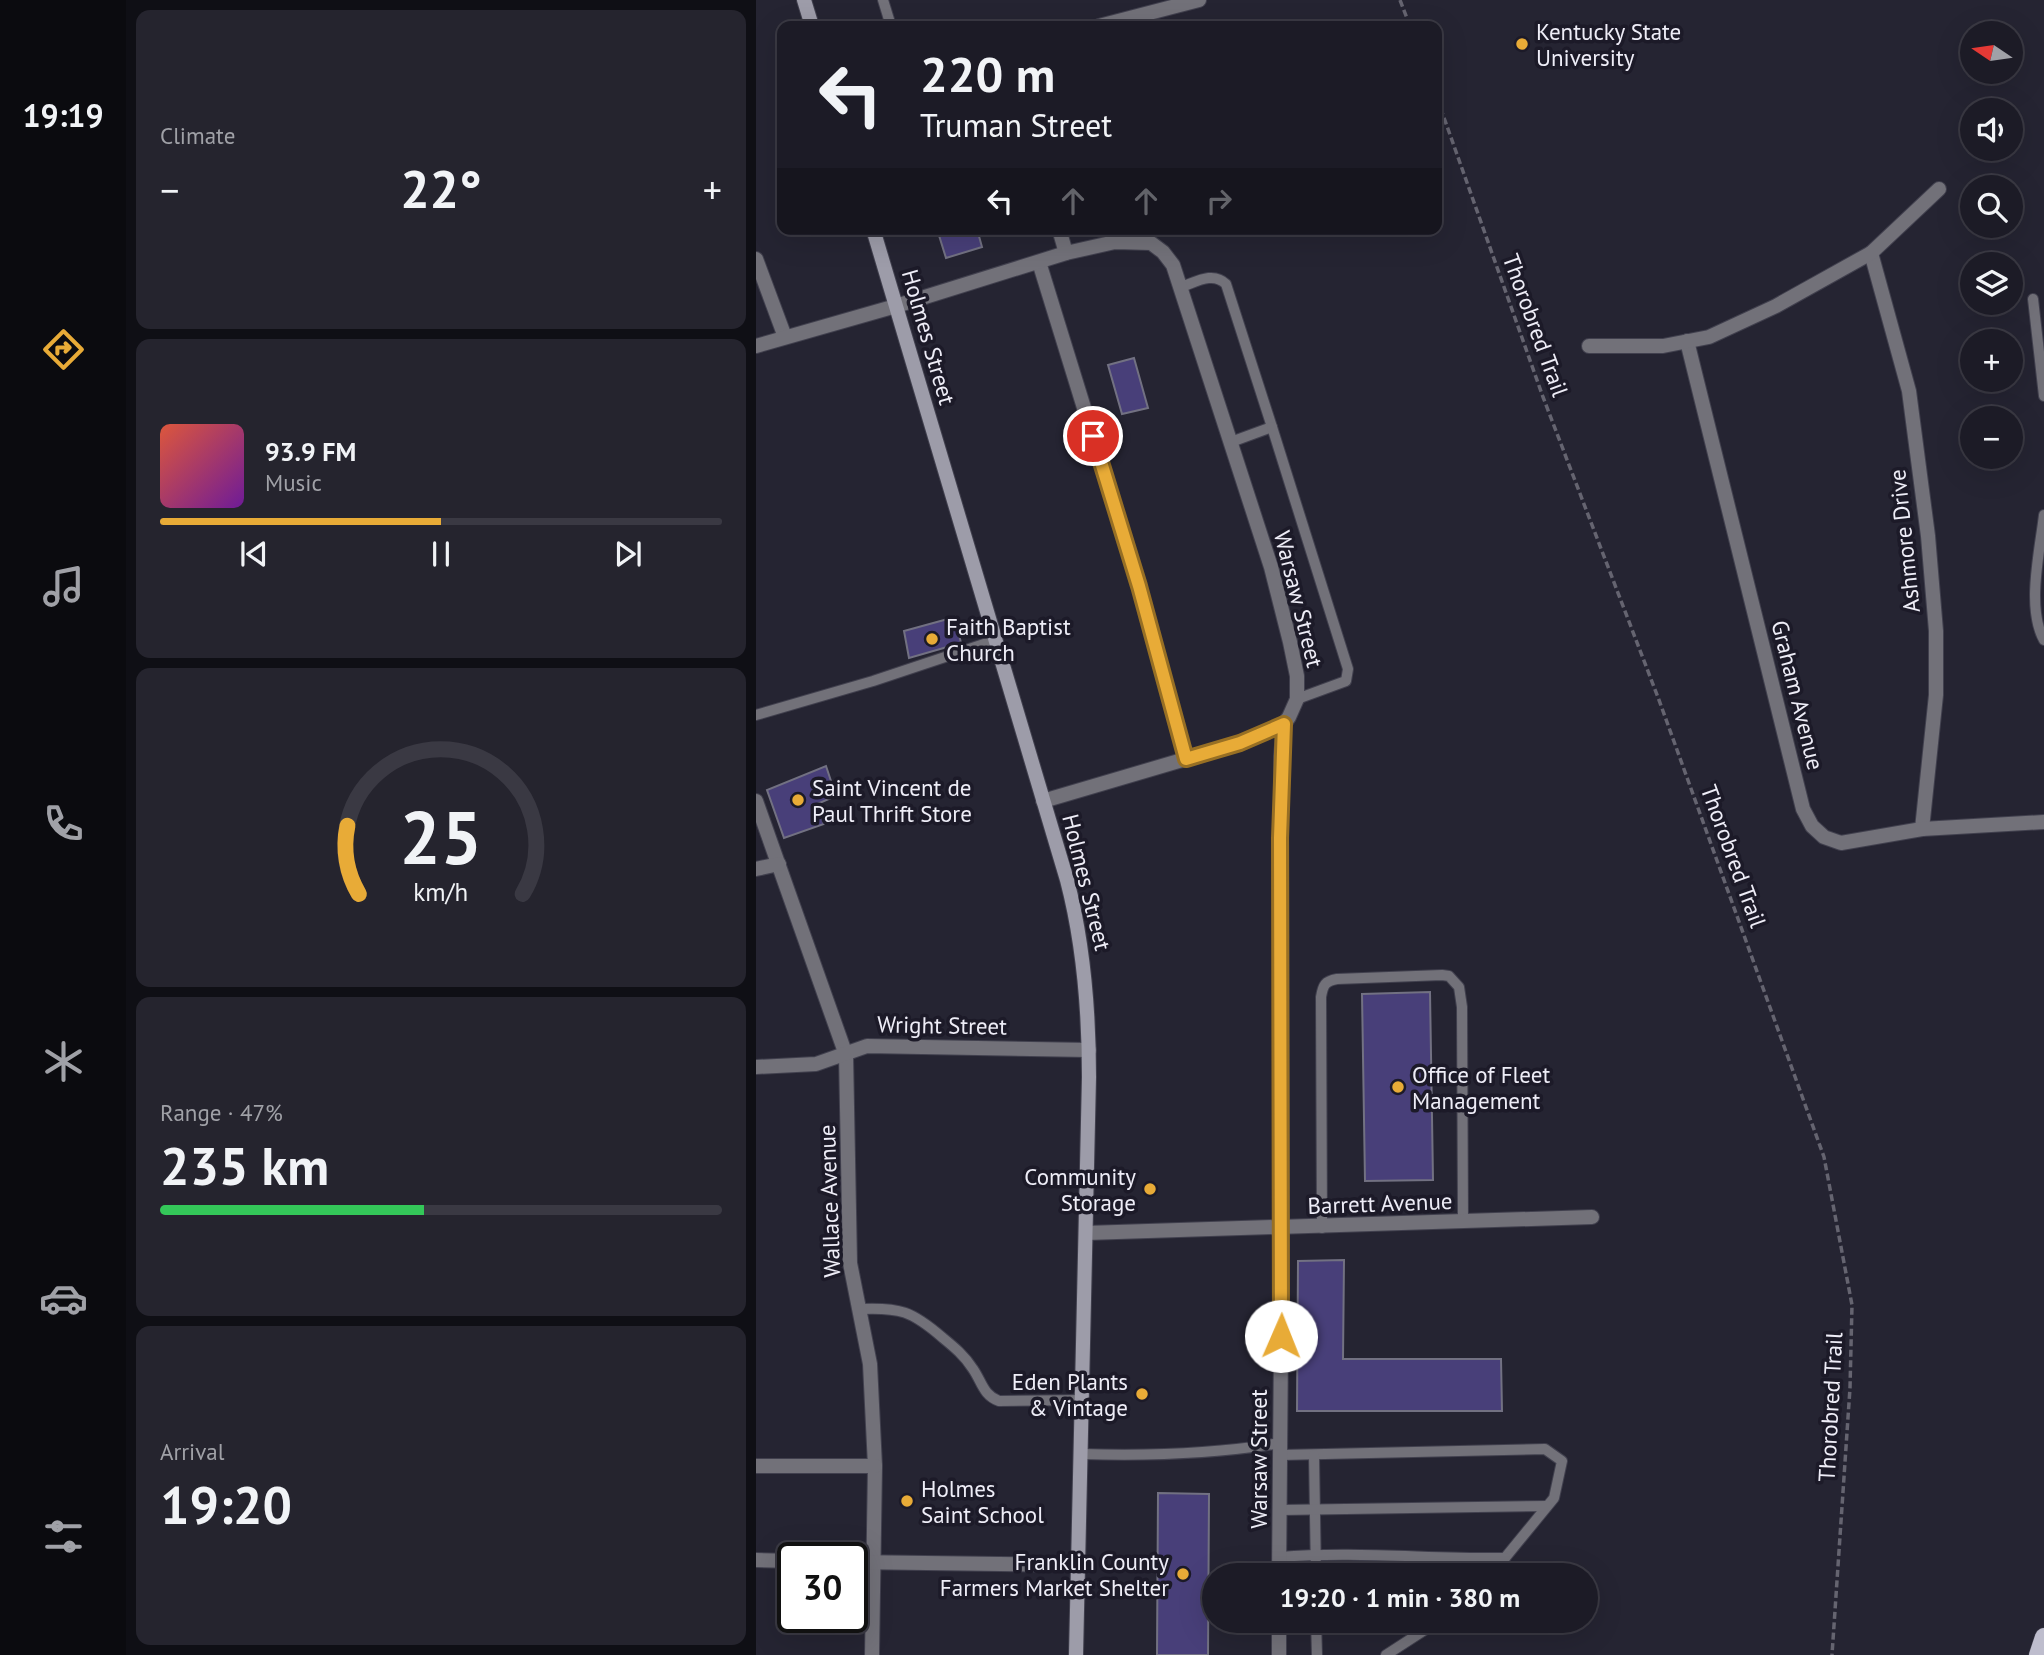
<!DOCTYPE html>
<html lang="en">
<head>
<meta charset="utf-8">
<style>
	:root { --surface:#1c1b26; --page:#25242e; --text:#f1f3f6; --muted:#a0a1a7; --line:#3a3943; --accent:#e8ab37 }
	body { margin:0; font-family:"PT Sans",sans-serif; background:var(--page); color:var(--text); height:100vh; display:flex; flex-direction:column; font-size:26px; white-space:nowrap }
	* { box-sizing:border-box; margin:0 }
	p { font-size:23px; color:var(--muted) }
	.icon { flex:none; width:38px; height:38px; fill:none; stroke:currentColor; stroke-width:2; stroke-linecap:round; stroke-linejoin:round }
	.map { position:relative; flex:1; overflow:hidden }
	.details { display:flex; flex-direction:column; gap:10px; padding:10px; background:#0f0f15; width:630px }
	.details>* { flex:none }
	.hud { position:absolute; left:21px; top:21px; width:665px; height:214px; border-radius:14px; box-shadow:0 7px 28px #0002,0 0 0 2px var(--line); background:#1c1b26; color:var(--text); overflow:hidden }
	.needle { width:46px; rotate:283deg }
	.fabs { position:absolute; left:1204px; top:21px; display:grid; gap:14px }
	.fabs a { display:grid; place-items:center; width:63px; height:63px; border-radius:50%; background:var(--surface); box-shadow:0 7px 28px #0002,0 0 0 2px var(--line); font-size:35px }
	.speed { position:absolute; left:21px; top:1542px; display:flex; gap:14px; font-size:35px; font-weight:700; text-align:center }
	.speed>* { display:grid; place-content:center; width:91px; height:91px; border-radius:50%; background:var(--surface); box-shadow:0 7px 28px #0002,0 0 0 2px var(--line); line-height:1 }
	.speed .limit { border:4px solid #111; border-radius:10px; background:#fff; color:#111 }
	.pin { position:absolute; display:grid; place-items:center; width:60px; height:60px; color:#fff; margin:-30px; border:4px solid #fff; border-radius:50%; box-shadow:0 2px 7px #0007 }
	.me { position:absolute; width:77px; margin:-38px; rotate:1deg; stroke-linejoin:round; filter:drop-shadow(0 0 5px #0008) }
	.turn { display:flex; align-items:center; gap:24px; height:147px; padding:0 28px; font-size:32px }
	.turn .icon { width:91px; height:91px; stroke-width:2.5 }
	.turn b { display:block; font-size:49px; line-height:60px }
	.lanes { display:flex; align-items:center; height:66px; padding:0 28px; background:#0003; justify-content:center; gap:35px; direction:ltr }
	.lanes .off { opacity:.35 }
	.big { font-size:52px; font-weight:800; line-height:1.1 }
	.details .card { flex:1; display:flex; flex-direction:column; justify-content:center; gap:10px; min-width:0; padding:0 24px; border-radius:14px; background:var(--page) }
	.details .dial { align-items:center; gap:0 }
	.dial svg { height:182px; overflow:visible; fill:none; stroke:var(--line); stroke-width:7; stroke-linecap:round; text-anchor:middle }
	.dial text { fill:var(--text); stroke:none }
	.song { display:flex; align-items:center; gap:21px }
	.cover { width:84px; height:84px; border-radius:10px; background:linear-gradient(135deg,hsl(10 70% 55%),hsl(280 70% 35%)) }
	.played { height:7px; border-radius:4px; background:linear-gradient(90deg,var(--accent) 50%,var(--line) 50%) }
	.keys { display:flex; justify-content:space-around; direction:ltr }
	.heat { display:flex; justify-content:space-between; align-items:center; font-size:38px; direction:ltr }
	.charge { height:10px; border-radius:5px; background:linear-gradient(90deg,#34c759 47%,var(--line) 0) }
	.trip { position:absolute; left:446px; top:1563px; width:396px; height:70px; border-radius:35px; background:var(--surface); box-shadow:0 7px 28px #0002,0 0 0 2px var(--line); font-weight:800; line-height:70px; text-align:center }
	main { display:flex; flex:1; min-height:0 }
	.dock { display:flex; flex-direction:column; width:126px; justify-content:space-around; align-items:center; background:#0b0b0f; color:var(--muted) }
	.dock .icon { width:49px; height:49px }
	.dock .active { color:var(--accent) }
	.dock b { font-size:32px; color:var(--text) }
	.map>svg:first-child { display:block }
</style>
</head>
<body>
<main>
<nav class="dock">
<b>19:19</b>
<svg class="icon active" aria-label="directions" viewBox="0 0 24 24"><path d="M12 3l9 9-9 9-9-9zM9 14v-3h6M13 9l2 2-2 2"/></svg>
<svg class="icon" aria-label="music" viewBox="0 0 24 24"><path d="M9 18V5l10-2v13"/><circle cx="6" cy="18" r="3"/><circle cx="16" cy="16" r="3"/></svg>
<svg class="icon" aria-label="phone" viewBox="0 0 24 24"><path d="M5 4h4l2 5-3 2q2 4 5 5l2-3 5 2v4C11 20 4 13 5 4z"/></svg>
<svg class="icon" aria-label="climate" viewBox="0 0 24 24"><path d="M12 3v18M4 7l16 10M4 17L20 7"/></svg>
<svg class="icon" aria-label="car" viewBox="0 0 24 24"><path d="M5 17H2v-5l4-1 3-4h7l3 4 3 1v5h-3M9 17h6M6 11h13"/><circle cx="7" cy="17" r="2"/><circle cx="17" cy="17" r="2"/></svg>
<svg class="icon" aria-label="filters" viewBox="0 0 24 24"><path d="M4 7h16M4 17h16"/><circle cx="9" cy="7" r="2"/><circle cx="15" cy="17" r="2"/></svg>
</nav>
<section class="details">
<div class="card"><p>Climate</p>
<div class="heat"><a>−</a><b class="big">22°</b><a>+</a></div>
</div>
<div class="card">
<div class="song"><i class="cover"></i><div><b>93.9 FM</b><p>Music</p></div></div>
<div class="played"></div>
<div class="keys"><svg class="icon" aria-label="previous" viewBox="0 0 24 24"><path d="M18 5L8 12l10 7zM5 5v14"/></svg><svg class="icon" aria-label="pause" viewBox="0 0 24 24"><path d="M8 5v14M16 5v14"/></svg><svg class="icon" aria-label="next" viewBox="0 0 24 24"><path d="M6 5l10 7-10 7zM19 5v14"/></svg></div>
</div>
<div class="card dial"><svg viewBox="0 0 100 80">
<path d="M14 69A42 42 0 1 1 86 69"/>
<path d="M14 69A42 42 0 0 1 9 39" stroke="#e8ab37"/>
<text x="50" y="56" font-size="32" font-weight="700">25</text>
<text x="50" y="72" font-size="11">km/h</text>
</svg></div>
<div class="card"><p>Range · 47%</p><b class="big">235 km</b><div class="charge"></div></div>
<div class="card"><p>Arrival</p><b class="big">19:20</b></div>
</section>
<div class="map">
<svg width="1288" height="1655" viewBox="0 0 1288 1655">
	<rect width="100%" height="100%" fill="#252432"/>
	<g fill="#483f79" stroke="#727182" stroke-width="2">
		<path d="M181 229H221L226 247 190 258Z"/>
		<path d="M378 358 392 408 366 414 352 365Z"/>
		<path d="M199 617 205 643 153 658 148 631Z"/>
		<path d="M70 766 80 796 61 804 68 824 28 838 11 790Z"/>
		<path d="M674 992 677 1180 609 1181 606 994Z"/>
		<path d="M588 1260 587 1359H745L746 1411H541L542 1261Z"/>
		<path d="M402 1493 453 1494 452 1655H401Z"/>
	</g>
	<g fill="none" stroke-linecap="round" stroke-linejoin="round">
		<defs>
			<g id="service">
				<path d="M127 0 135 26"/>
				<path d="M425 287C440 282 457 271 470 284L516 427 475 442"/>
				<path d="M1277 299 1288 396"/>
				<path d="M516 427 592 669 590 681 541 699"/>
				<path d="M1288 515C1284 550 1270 608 1288 640"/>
				<path d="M0 715 117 681 240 640"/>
				<path d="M566 1228 565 997C567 985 569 981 581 979L686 975 693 976 703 987 706 1007 707 1222"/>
				<path d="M103 1309C144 1307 156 1311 187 1338 198 1347 209 1356 217 1369 226 1382 227 1395 243 1401L327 1400"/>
				<path d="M326 1454C392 1456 459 1454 524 1443"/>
				<path d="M524 1455 789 1449 806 1461 798 1498 735 1575"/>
				<path d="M558 1455 560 1575"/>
				<path d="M524 1510 791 1506"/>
				<path d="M524 1557C598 1551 674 1559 749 1558"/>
				<path d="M560 1620 561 1655"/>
				<path d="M630 1655 684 1620"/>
			</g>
			<g id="minor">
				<path d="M343 26 443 0"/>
				<path d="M303 229 310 253"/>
				<path d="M1115 253 1153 391 1172 536 1180 631V695L1166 829"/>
				<path d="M0 259 29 337"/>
				<path d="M283 262 383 586 430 759"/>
				<path d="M931 341 1047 809 1056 826 1068 837 1085 843 1166 829 1288 822"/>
				<path d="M0 346 140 306 310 253 359 242 395 243 407 252 417 265 515 567 534 642 541 676V699L533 717 528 724 525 756 526 1229 523 1575"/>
				<path d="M833 346H907L953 337 1020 306 1115 253 1183 189"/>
				<path d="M0 801 90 1055 94 1263 114 1364 119 1466 116 1655"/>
				<path d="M287 801 484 743 528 724"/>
				<path d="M0 869 23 864"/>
				<path d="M0 1067 60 1064 111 1046 333 1050"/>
				<path d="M330 1233 836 1217"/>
				<path d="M0 1466H119"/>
				<path d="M0 1560 37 1561"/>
				<path d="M96 1562 322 1565"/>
				<path d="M523 1655V1620"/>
			</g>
			<g id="secondary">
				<path d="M48 0 56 26"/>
				<path d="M117 229 311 880C328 945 333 1009 333 1077L320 1655"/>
			</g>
			<path id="primary" d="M1282 1655 1288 1637"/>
		</defs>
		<use href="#service" stroke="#41404e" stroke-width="12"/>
		<use href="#minor" stroke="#41404e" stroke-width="16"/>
		<use href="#secondary" stroke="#41404e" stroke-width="16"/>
		<use href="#primary" stroke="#41404e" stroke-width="19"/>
		<g stroke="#656470" stroke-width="3.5" stroke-dasharray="7 3.5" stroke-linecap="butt">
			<path d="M644 0 654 26"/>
			<path d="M681 98 787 397 903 700 1068 1157 1096 1305 1094 1388 1076 1655"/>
		</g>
		<use href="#service" stroke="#727179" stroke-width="10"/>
		<use href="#minor" stroke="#727179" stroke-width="14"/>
		<use href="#secondary" stroke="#9d9ca9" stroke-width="14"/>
		<use href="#primary" stroke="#bebdcd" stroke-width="18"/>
	</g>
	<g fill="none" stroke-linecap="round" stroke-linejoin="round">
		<defs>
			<path id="route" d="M337 436 383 586 430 759 484 743 528 724 524 838 525 1336"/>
		</defs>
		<use href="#route" stroke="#976f24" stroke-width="18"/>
		<use href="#route" stroke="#e8ab37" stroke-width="12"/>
	</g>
	<g fill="#e8ab37" stroke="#1c1a28" stroke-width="2.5">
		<circle cx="766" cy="44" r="7"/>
		<circle cx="176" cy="639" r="7"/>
		<circle cx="42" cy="800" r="7"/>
		<circle cx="642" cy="1087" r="7"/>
		<circle cx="394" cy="1189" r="7"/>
		<circle cx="386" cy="1394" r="7"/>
		<circle cx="151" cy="1501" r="7"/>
		<circle cx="427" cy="1574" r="7"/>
	</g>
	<g text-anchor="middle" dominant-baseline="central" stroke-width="7" stroke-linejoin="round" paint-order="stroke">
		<g font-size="23" fill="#eeedf7" stroke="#1c1a28" text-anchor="start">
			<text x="780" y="31">Kentucky State<tspan x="780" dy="26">University</tspan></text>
			<text x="190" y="626">Faith Baptist<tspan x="190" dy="26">Church</tspan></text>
			<text x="56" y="787">Saint Vincent de<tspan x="56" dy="26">Paul Thrift Store</tspan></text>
			<text x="656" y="1074">Office of Fleet<tspan x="656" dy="26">Management</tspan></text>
			<text x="380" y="1176" text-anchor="end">Community<tspan x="380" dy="26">Storage</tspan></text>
			<text x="372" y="1381" text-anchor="end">Eden Plants<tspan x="372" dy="26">&amp; Vintage</tspan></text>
			<text x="165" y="1488">Holmes<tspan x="165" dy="26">Saint School</tspan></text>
			<text x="413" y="1561" text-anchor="end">Franklin County<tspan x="413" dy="26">Farmers Market Shelter</tspan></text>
		</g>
		<g font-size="23" fill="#eeedf7" stroke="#1c1a28">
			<text transform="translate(780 325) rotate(70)">Thorobred Trail</text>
			<text transform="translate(173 337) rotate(74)">Holmes Street</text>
			<text transform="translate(1148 541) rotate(-96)">Ashmore Drive</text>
			<text transform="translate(543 599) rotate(76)">Warsaw Street</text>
			<text transform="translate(1042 695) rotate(76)">Graham Avenue</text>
			<text transform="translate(978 856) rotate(70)">Thorobred Trail</text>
			<text transform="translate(331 882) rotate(76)">Holmes Street</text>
			<text transform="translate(186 1025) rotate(1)">Wright Street</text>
			<text transform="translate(73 1201) rotate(-92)">Wallace Avenue</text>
			<text transform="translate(624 1203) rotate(-2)">Barrett Avenue</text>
			<text transform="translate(1074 1407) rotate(-87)">Thorobred Trail</text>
			<text transform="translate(502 1459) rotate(-90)">Warsaw Street</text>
		</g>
	</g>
</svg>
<div class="fabs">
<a><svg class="needle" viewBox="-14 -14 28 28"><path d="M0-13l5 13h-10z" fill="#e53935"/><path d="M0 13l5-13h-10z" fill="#a0a1a7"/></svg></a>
<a><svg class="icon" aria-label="sound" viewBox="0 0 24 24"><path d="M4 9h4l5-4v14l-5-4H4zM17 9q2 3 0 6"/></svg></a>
<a><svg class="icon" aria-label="search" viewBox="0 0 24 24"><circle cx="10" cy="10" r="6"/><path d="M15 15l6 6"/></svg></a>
<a><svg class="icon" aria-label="layers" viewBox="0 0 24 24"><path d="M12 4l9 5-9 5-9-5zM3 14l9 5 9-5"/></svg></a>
<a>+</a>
<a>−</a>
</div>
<div class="speed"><div class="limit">30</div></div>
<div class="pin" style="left:337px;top:436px;background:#d93025"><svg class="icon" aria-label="arrive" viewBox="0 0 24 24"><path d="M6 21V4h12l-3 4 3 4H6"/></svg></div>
<svg class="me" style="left:525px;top:1336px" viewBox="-20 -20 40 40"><circle r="19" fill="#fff"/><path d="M0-13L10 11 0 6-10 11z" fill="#e8ab37"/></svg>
<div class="trip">19:20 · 1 min · 380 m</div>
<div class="hud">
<div class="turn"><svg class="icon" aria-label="left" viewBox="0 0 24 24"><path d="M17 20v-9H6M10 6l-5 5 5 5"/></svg><div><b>220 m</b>Truman Street</div></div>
<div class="lanes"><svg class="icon" aria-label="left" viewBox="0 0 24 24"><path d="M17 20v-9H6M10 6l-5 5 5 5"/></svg><svg class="icon off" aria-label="ahead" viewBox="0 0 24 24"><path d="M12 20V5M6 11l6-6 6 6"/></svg><svg class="icon off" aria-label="ahead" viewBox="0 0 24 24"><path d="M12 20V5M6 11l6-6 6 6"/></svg><svg class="icon off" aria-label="right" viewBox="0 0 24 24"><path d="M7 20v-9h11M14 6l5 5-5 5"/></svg></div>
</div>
</div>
</main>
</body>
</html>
